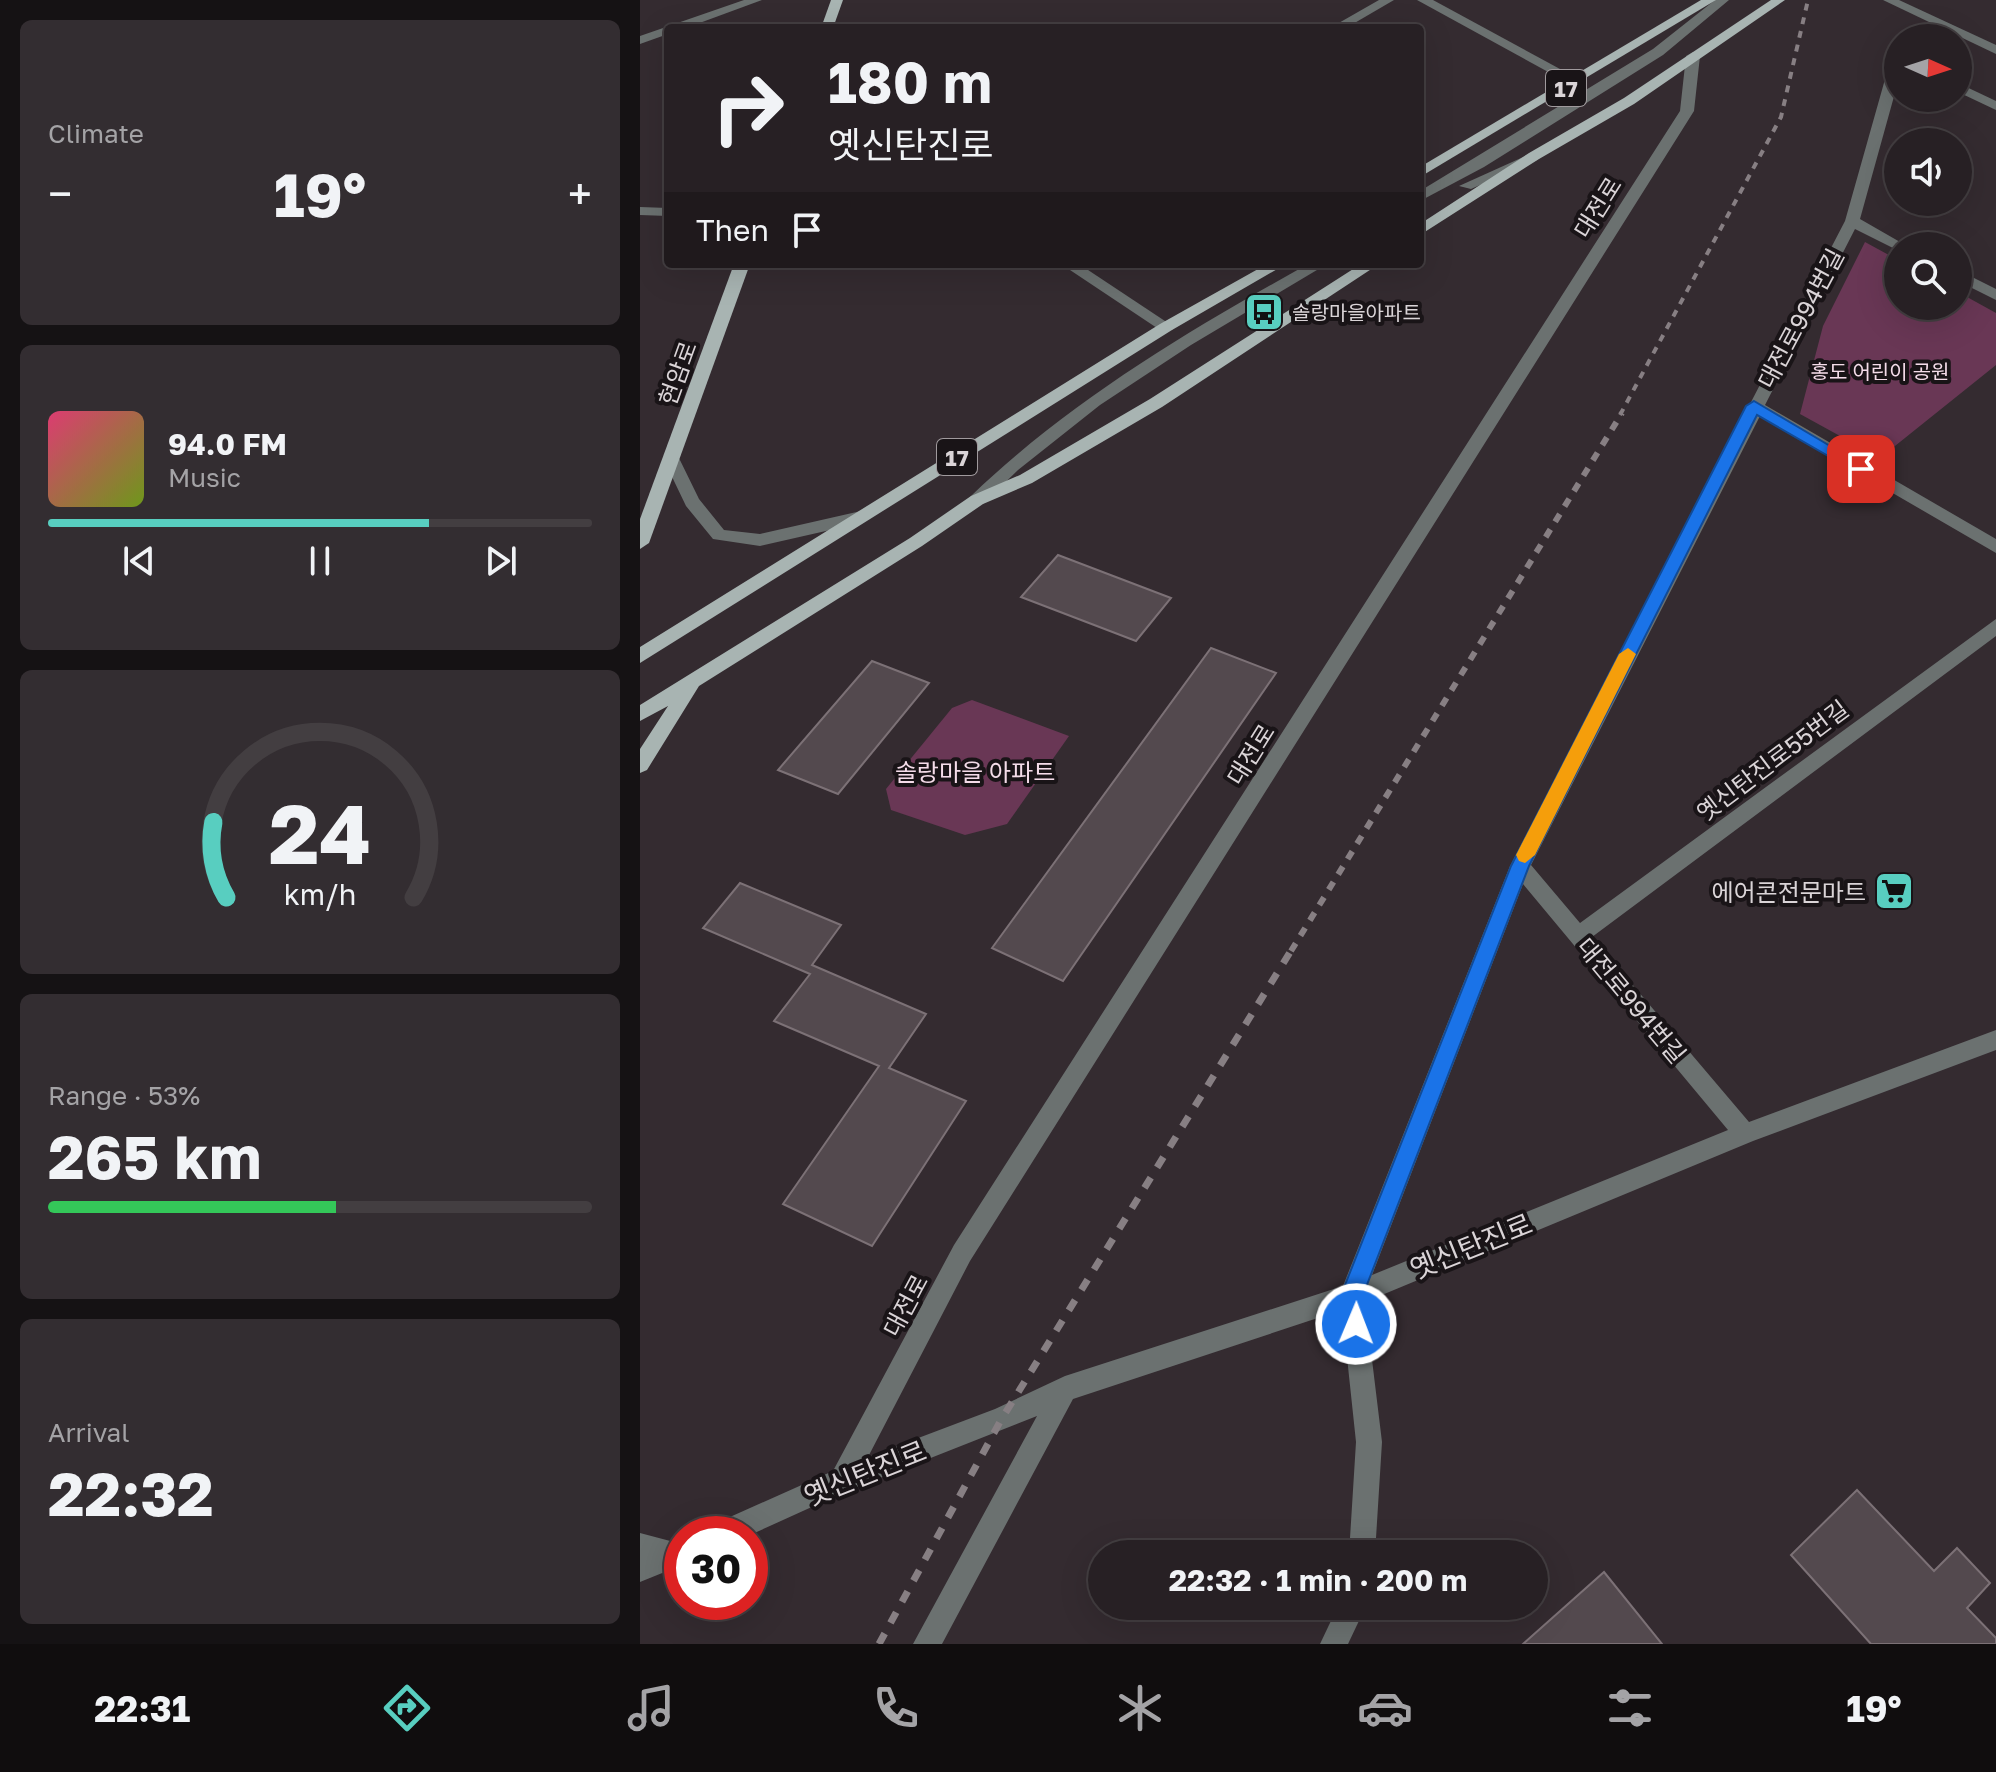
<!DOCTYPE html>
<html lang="en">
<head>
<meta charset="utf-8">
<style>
	:root { --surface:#272024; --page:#332d31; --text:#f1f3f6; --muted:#a4a3a6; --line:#433e41; --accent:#58cec0 }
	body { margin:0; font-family:"Golos Text","Noto Sans KR",sans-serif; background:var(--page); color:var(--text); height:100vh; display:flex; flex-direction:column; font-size:30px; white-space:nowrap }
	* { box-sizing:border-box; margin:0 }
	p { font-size:26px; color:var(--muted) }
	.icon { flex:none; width:44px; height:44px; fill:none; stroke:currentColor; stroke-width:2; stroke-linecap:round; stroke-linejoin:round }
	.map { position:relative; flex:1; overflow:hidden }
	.panel { display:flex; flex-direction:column; gap:20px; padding:20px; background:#151214; width:640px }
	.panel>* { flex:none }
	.guide { position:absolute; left:24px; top:24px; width:760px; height:244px; border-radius:8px; box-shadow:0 8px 32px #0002,0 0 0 2px var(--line); background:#272024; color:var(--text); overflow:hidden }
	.needle { width:52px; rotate:93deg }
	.controls { position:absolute; left:1244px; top:24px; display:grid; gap:16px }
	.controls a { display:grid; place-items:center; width:88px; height:88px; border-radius:50%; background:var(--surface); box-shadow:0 8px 32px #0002,0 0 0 2px var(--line); font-size:40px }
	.speed { position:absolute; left:24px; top:1516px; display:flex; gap:16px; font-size:40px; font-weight:700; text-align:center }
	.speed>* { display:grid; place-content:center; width:104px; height:104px; border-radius:50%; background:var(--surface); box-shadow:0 8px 32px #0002,0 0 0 2px var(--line); line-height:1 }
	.speed .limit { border:12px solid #d22; background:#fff; color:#111 }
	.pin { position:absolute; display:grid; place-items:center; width:68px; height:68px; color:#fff; margin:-34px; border-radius:16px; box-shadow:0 4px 12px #0006 }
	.me { position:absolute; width:88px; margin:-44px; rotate:1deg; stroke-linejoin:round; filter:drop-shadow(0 0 6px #0008) }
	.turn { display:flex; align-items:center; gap:28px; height:168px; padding:0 32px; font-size:36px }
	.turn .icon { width:104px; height:104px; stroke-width:2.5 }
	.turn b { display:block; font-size:56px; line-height:68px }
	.then { display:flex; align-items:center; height:76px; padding:0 32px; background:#0003; gap:16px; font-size:30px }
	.big { font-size:60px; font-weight:700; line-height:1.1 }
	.panel .widget { flex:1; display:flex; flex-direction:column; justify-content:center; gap:12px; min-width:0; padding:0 28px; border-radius:12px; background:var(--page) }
	.panel .dial { align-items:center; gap:0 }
	.dial svg { height:208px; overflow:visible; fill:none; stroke:var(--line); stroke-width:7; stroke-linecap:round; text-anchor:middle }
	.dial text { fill:var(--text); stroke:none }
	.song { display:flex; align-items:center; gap:24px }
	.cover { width:96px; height:96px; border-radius:12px; background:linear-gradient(135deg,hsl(340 70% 55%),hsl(80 70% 35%)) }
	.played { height:8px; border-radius:4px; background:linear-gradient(90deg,var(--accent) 70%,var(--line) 70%) }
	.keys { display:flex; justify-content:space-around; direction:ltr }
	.heat { display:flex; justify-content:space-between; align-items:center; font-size:44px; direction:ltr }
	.charge { height:12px; border-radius:6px; background:linear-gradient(90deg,#34c759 53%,var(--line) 0) }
	.trip { position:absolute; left:448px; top:1540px; width:460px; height:80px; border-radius:40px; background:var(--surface); box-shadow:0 8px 32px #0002,0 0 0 2px var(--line); font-weight:700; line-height:80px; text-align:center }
	.dock { display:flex; height:128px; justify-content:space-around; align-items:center; background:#100d0e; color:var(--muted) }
	.dock .icon { width:56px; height:56px }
	.dock .selected { color:var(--accent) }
	.dock b { font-size:36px; color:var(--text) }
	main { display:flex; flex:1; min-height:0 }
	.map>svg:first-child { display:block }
</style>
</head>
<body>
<main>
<section class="panel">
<div class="widget"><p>Climate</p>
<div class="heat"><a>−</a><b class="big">19°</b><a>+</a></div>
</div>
<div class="widget">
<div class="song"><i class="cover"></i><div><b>94.0 FM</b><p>Music</p></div></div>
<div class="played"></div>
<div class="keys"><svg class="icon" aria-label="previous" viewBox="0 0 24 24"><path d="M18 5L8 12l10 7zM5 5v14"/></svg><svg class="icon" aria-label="pause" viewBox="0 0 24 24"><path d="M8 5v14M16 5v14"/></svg><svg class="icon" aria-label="next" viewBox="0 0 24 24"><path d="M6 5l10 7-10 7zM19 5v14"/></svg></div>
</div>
<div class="widget dial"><svg viewBox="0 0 100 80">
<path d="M14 69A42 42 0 1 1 86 69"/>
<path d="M14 69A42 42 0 0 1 9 40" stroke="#58cec0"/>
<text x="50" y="56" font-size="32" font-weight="700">24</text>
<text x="50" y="72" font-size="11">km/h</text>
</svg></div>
<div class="widget"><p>Range · 53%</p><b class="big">265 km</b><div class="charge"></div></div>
<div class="widget"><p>Arrival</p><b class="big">22:32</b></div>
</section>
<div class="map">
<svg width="1356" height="1644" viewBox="0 0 1356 1644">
	<rect width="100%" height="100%" fill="#342b30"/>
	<g fill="#693755">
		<path d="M1225 242 1258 260V306H1318V292L1356 313V365L1240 458 1160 414 1183 326Z"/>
		<path d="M332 700 429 736 367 824 325 835 251 810 246 789 312 708Z"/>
	</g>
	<g fill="#53494e" stroke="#7c7176" stroke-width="2">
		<path d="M418 555 531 598 496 641 381 597Z"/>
		<path d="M571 648 636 673 423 981 352 948Z"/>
		<path d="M232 661 289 683 198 794 138 770Z"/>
		<path d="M100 883 201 925 172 965 286 1014 249 1068 326 1101 232 1246 143 1204 239 1066 134 1021 170 974 63 928Z"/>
		<path d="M1217 1490 1294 1571 1317 1548 1350 1583 1327 1608 1356 1638V1644H1231L1151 1555Z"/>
		<path d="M964 1572 1022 1644H883Z"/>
	</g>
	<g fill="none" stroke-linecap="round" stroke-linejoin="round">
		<g fill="#6b7170" fill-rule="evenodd">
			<path d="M104 0H122L46 28H28V34L0 44V36Z"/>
			<path d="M739 0H754L706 28H690Z"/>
			<path d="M777 0H793L944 82 932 85Z"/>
			<path d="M1075 0H1089L1023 55 844 167 780 201V191L1013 49Z"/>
			<path d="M1243 0H1259L1356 45V54Z"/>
			<path d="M1053 52 1060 56 1054 111 330 1261 228 1457 355 1409 425 1376 703 1286 870 866 1205 221 1251 58 1258 54V82L1220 219 1267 246 1255 249 1215 229 1125 405 1356 539V553L1120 416 891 865 940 923 1356 619V636L952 937 1109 1122 1356 1030V1050L1113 1141 725 1302 742 1442 735 1554H709L716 1442 702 1310 433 1399 302 1644H273L397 1416 207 1491 110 1535 68 1534 72 1525 193 1471 314 1245 1040 111 1046 56ZM883 884 1088 1130 732 1275Z"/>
			<path d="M1318 83 1356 101V110L1318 92Z"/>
			<path d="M892 153 899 157 897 160 831 189 819 186Z"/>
			<path d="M0 207 28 208V216L0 215Z"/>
			<path d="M421 264H439L534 327 532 330H520Z"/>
			<path d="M668 264H687L551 345 460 405 378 470 343 504H331L328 500 331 496C431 400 548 331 668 264Z"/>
			<path d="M1318 270 1356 289V300L1318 281Z"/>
			<path d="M31 452 37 454 59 499 84 530 120 534 221 511 230 517 221 523 120 546 73 539 46 506 23 458Z"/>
			<path d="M0 1533 34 1542 42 1539V1565L0 1582Z"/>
			<path d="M698 1606H726L708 1644H680Z"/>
		</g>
		<g fill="#a8b4b2" fill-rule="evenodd">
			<path d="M191 0H203L193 28H181Z"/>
			<path d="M1061 0H1076L780 177V167Z"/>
			<path d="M1131 0H1145L994 104 899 159 780 235V224L889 153 984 98Z"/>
			<path d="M94 264H110L9 543 0 549V519Z"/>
			<path d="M627 264H646L532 330 0 663V647L520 324Z"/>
			<path d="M721 264H739L522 407 392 483 343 504 282 546 59 686 7 770 0 773V749L28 706 0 721V705L270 538 331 496 380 475 510 399Z"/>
		</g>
		<path stroke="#877f83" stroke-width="4" stroke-dasharray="7 7" stroke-linecap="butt" d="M980 415 1141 117 1168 0"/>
		<path stroke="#877f83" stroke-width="6" stroke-dasharray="9 9" stroke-linecap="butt" d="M651 951 982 413"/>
		<path stroke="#877f83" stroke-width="7" stroke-dasharray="12 12" stroke-linecap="butt" d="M239 1644 361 1420 652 949"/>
	</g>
	<path fill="#1a73e8" stroke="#114b97" stroke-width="2" d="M1114 401 1229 469 1227 472H1216L1117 415 889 866 723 1295 727 1324 723 1332 716 1335 708 1332 701 1295 871 866 1106 406Z"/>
	<path fill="#f59e0b" d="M988 648 996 654 895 855 885 863 879 861 876 855 979 654Z"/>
	<defs>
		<symbol id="bus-square" viewBox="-11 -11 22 22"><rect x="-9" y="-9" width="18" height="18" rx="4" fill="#58cec0" stroke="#191417"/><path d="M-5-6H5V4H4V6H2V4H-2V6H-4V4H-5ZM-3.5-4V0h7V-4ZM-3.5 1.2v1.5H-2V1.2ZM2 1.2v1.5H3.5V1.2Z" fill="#111"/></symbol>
		<symbol id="supermarket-square" viewBox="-11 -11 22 22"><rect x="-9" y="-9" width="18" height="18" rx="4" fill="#58cec0" stroke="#191417"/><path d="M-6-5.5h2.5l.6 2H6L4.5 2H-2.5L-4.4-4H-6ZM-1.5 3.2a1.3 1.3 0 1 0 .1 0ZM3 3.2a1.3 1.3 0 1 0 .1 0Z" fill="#111"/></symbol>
	</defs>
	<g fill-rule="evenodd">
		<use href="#bus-square" x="602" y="290" width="44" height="44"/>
		<use href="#supermarket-square" x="1232" y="869" width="44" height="44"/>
	</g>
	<g text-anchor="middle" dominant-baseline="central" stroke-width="8" stroke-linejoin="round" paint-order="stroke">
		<g font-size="20" fill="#dad4d7" stroke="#191417" text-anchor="start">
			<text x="652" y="312">솔랑마을아파트</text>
		</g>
		<g font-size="20" fill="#f4dce9" stroke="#191417">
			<text x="1240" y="371">홍도 어린이 공원</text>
		</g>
		<g fill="#191417" stroke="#a09a9d" stroke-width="2">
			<rect x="906" y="70" width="40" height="36" rx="6"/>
			<rect x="297" y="439" width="40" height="36" rx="6"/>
		</g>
		<g font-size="22" font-weight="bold" fill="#dad4d7">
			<text x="926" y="88">17</text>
			<text x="317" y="457">17</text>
		</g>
		<g font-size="24" fill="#dad4d7" stroke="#191417">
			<text transform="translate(957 207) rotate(-58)">대전로</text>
			<text transform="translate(1160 318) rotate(-62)">대전로994번길</text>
			<text transform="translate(37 373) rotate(-70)">현암로</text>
			<text transform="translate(610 754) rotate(-58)">대전로</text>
			<text transform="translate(1132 760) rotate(-37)">옛신탄진로55번길</text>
			<text transform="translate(992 1000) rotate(50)">대전로994번길</text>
			<text transform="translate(265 1305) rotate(-62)">대전로</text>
		</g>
		<g font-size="24" fill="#f4dce9" stroke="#191417">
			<text x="335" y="771">솔랑마을 아파트</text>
		</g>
		<g font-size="24" fill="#dad4d7" stroke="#191417" text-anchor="end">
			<text x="1226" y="891">에어콘전문마트</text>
		</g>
		<g font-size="28" fill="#dad4d7" stroke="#191417">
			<text transform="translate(831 1246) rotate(-22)">옛신탄진로</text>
			<text transform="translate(225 1473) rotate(-22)">옛신탄진로</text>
		</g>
	</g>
</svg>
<div class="controls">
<a><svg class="needle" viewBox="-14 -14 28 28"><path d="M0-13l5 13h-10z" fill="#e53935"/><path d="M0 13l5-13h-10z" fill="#a4a3a6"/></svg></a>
<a><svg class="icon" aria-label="sound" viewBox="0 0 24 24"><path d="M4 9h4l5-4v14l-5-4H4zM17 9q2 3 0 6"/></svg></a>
<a><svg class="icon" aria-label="search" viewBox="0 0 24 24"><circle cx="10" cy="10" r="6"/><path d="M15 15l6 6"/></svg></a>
</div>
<div class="speed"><div class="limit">30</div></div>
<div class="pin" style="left:1221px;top:469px;background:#d93025"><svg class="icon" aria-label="arrive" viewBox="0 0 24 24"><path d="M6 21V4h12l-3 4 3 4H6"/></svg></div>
<svg class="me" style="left:716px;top:1324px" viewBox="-20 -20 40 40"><circle r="17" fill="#1a73e8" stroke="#fff" stroke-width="3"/><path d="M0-11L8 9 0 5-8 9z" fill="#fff"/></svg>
<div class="trip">22:32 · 1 min · 200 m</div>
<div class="guide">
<div class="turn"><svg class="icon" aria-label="right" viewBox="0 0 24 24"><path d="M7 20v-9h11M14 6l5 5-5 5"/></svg><div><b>180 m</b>옛신탄진로</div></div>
<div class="then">Then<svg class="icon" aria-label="arrive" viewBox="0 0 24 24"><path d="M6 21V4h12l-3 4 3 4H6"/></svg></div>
</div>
</div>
</main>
<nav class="dock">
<b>22:31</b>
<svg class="icon selected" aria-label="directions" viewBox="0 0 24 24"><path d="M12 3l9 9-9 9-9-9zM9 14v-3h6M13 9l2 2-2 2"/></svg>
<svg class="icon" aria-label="music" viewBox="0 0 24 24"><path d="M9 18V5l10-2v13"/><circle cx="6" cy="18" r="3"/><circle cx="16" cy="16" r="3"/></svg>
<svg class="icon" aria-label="phone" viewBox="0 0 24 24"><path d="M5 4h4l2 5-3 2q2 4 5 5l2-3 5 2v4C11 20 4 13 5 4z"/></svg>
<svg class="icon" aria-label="climate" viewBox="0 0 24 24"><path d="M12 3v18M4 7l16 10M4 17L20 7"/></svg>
<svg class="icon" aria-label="car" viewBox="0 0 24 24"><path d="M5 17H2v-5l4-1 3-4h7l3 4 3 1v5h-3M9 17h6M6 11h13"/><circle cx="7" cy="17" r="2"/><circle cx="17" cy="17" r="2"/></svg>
<svg class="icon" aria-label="filters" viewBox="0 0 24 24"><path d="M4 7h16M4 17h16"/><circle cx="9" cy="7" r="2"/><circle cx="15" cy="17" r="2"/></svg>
<b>19°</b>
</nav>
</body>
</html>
